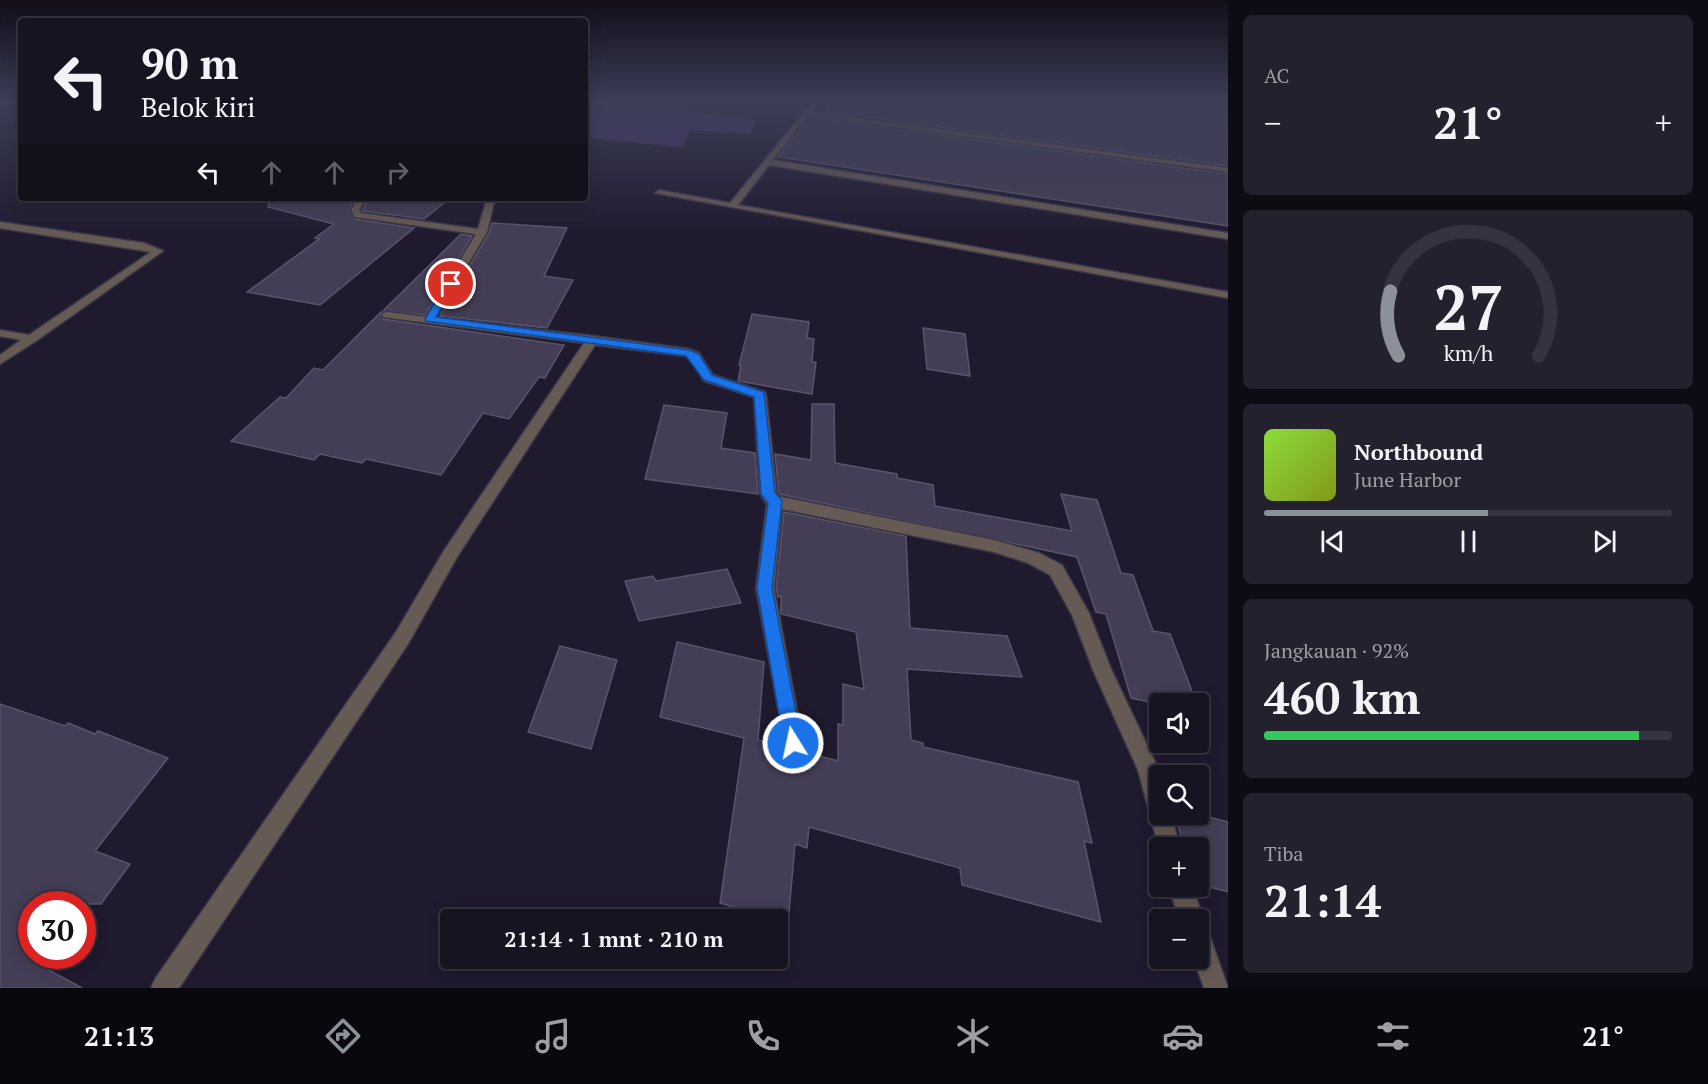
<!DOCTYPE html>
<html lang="id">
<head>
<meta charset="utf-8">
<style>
	:root { --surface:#171422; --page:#24212f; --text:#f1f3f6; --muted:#9e9ea5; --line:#363340; --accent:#8c9099 }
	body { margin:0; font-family:"PT Serif",serif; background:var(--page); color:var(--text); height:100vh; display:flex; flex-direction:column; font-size:22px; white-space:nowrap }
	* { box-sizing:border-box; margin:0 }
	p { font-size:20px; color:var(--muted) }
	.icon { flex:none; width:33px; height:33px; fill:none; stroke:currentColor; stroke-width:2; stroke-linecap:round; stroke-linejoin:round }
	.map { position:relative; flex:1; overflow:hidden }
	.side { display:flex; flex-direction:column; gap:15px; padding:15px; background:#0d0b13; width:480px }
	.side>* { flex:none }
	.guide { position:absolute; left:18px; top:18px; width:570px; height:183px; border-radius:6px; box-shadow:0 3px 15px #0003,0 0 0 2px var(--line); background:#171422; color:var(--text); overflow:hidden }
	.fabs { position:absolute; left:1149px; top:693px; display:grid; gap:12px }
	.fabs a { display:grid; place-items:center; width:60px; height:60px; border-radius:6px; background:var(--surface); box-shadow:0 3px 15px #0003,0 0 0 2px var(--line); font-size:30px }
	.speed { position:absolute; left:18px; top:891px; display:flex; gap:12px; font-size:30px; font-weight:700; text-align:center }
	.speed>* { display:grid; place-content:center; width:78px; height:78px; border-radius:50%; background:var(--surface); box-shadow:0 3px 15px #0003,0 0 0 2px var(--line); line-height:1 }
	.speed .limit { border:9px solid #d22; background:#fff; color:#111 }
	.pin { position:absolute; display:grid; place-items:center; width:51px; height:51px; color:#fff; margin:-26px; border:3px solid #fff; border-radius:50%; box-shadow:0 2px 6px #0007 }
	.me { position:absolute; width:66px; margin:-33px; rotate:350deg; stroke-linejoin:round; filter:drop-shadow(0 0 4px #0008) }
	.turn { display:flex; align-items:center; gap:21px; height:126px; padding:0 24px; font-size:27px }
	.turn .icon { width:78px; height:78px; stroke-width:2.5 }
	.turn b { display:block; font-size:42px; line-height:51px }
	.lanes { display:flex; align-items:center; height:57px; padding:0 24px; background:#0003; justify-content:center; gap:30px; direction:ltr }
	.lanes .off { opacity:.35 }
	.big { font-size:45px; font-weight:800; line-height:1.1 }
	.side .tile { flex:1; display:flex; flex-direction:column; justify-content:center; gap:9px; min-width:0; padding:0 21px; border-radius:9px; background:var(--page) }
	.side .dial { align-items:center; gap:0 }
	.dial svg { height:156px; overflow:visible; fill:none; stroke:var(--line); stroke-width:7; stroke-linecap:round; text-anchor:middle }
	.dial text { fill:var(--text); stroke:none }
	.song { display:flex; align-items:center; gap:18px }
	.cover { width:72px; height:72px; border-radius:9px; background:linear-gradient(135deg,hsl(90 70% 55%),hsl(70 70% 35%)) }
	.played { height:6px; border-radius:3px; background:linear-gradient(90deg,var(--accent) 55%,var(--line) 55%) }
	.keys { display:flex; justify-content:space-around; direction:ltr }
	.heat { display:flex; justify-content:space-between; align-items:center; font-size:33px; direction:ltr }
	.charge { height:9px; border-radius:4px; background:linear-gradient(90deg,#34c759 92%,var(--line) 0) }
	.trip { position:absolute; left:440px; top:909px; width:348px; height:60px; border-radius:6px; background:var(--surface); box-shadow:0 3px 15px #0003,0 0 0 2px var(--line); font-weight:800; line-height:60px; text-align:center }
	.tab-bar { display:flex; height:96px; justify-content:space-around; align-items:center; background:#09080e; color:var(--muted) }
	.tab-bar .icon { width:42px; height:42px }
	.tab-bar .active { color:var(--accent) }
	.tab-bar b { font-size:27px; color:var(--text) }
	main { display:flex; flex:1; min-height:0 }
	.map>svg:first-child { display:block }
</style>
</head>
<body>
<main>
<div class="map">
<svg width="1228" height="988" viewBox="0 0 1228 988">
	<rect width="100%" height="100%" fill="#1f1a2e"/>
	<path fill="#44336e" d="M592 103 653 107 757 120 750 134 690 130 682 147 585 138V108Z"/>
	<g fill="#433e55" stroke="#59546c" stroke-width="1.5">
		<path d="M834 101H1228V166L826 112Z"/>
		<path d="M809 117 1228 174V226L778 157Z"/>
		<path d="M270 198H355L349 209 355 219 414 228 320 305 247 292 319 239 315 238 334 224 268 207Z"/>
		<path d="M368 198H450L424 219 362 211Z"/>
		<path d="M492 223 567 228 544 276 573 280 547 328 440 316 489 233Z"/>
		<path d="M461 234 472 236 425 315 383 311Z"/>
		<path d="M381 312 383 319 564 345 545 378 539 377 509 419 483 413 441 475 366 459 362 463 320 454 314 460 231 441 280 397 286 398 314 368 323 370Z"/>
		<path d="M752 314 809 322 807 338 814 339 812 362H816L812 394 738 381 741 366 739 365Z"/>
		<path d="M923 328 965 334 970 376 927 369Z"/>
		<path d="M812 404H834L835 463 897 474V478L933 485 935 506 1072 531 1061 494 1097 500 1121 573 1133 575 1153 631 1170 634 1197 704H1160L1131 698 1106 614 1096 612 1077 557 779 494 775 454 811 460Z"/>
		<path d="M664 405 727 413 721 448 755 453 758 494 645 479Z"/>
		<path d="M784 512 906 536 910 628 1007 636 1022 677 907 669 911 740 923 743V747L1078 782 1092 843 1084 841 1101 922 962 885 960 868 809 827 807 848 795 844 788 924 720 903 744 738 660 717 677 642 764 662 758 740 783 746 785 752 792 755 802 751 838 761V724L843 725V684L864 689 856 632 781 614V596L778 597 776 588Z"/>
		<path d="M727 569 741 603 639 621 625 581 653 576 656 581Z"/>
		<path d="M560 646 617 660 591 749 528 732Z"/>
		<path d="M0 704 65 726 68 723 95 734 98 731 168 758 95 851 130 864 101 904H32V961L82 988H0Z"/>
		<path d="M1175 814H1198L1228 822V892L1198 884V848H1184Z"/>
	</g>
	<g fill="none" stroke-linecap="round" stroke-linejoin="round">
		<defs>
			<g id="lane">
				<path d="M813 101H819L811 112 1228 168V172L808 115 773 160 1228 233V239L769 165 738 205 1228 292V298L655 193 659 190 730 203Z"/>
				<path d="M0 222 144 243 163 251 36 341 0 364V355L21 340 0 336V330L29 335 151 252 0 228Z"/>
			</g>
			<g id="street">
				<path d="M358 198H366L359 210 361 213 478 229 487 198H495L487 232 436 318 593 336 689 349 699 353 713 375 765 392 766 395 777 496 994 540 1039 553 1062 565 1089 613 1111 669 1155 762 1160 776V814H1171L1180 848H1160V852L1138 770 1093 670 1072 615 1050 575 1028 563 994 552 782 509 774 588 803 743 800 750 793 753 786 750 756 588 767 504 760 494 754 397 704 381 690 358 686 356 595 345 457 557 408 644 179 988H151L155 979 396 632 445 549 584 343 383 317V313L387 312 426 317 476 234 355 217 351 210Z"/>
				<path d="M1168 886H1192L1204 920 1202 926 1207 928 1228 988H1204L1193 958H1198V920H1180Z"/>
			</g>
		</defs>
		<use href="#lane" stroke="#3b3649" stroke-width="3"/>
		<use href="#street" stroke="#3b3649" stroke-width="3"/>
		<use href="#lane" fill="#665b54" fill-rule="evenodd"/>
		<use href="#street" fill="#665b54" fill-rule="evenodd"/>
	</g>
	<linearGradient id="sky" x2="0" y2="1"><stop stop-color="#110e19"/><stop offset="0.42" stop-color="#3c3e57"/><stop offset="1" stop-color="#3c3e57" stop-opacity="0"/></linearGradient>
	<rect width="1228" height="239" fill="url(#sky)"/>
	<path fill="#1a73e8" stroke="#114b97" stroke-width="1.5" d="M451 281 456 284 436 317 689 350 699 354 712 375 764 392 775 492 782 501 772 588 802 743 800 750 793 752 787 750 784 743 757 588 768 503 761 494 754 397 704 380 686 356 426 321 425 319 446 284Z"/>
</svg>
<div class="fabs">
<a><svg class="icon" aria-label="sound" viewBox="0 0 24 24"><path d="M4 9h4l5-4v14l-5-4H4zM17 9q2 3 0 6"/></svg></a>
<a><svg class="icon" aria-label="search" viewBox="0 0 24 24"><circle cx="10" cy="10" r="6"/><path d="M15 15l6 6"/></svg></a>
<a>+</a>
<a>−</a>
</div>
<div class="speed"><div class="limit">30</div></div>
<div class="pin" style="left:451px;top:284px;background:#d93025"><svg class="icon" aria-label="arrive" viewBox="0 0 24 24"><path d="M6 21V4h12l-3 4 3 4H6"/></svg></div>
<svg class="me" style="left:793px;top:743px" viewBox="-20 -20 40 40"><circle r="17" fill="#1a73e8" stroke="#fff" stroke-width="3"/><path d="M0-11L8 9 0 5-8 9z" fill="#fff"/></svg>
<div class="trip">21:14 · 1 mnt · 210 m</div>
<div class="guide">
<div class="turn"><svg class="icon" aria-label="left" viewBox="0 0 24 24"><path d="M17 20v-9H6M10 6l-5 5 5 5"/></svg><div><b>90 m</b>Belok kiri</div></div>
<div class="lanes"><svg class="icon" aria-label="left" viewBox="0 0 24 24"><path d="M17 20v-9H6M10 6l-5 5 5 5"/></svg><svg class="icon off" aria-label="ahead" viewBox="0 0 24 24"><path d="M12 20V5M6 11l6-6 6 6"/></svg><svg class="icon off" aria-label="ahead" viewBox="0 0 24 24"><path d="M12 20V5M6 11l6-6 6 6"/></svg><svg class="icon off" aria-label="right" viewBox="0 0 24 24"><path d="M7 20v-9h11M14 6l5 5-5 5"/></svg></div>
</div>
</div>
<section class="side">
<div class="tile"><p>AC</p>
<div class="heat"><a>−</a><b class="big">21°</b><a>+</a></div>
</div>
<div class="tile dial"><svg viewBox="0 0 100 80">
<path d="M14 69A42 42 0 1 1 86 69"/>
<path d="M14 69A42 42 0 0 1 10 36" stroke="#8c9099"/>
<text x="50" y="56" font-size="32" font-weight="700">27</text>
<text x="50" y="72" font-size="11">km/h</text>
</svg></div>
<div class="tile">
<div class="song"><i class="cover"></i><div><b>Northbound</b><p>June Harbor</p></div></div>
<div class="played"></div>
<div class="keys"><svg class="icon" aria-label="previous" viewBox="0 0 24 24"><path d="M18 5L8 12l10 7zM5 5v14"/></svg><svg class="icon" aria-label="pause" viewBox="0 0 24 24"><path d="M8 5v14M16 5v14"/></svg><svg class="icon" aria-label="next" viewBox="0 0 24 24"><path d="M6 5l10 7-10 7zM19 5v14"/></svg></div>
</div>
<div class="tile"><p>Jangkauan · 92%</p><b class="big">460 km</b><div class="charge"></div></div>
<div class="tile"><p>Tiba</p><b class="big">21:14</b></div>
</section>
</main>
<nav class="tab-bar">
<b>21:13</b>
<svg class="icon active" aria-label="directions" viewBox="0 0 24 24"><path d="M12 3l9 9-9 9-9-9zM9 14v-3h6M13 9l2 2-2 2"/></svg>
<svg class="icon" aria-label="music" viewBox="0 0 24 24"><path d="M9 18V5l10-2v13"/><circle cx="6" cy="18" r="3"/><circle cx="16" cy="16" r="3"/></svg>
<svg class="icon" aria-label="phone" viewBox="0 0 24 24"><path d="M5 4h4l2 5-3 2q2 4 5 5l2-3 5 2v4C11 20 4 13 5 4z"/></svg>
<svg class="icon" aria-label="climate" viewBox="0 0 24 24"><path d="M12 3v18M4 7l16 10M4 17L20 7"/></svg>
<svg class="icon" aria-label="car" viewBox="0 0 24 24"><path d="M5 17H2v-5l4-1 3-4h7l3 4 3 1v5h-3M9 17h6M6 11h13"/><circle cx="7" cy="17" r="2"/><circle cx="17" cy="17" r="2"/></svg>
<svg class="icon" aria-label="filters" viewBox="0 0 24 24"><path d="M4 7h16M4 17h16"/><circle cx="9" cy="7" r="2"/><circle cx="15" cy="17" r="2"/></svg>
<b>21°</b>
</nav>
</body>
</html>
